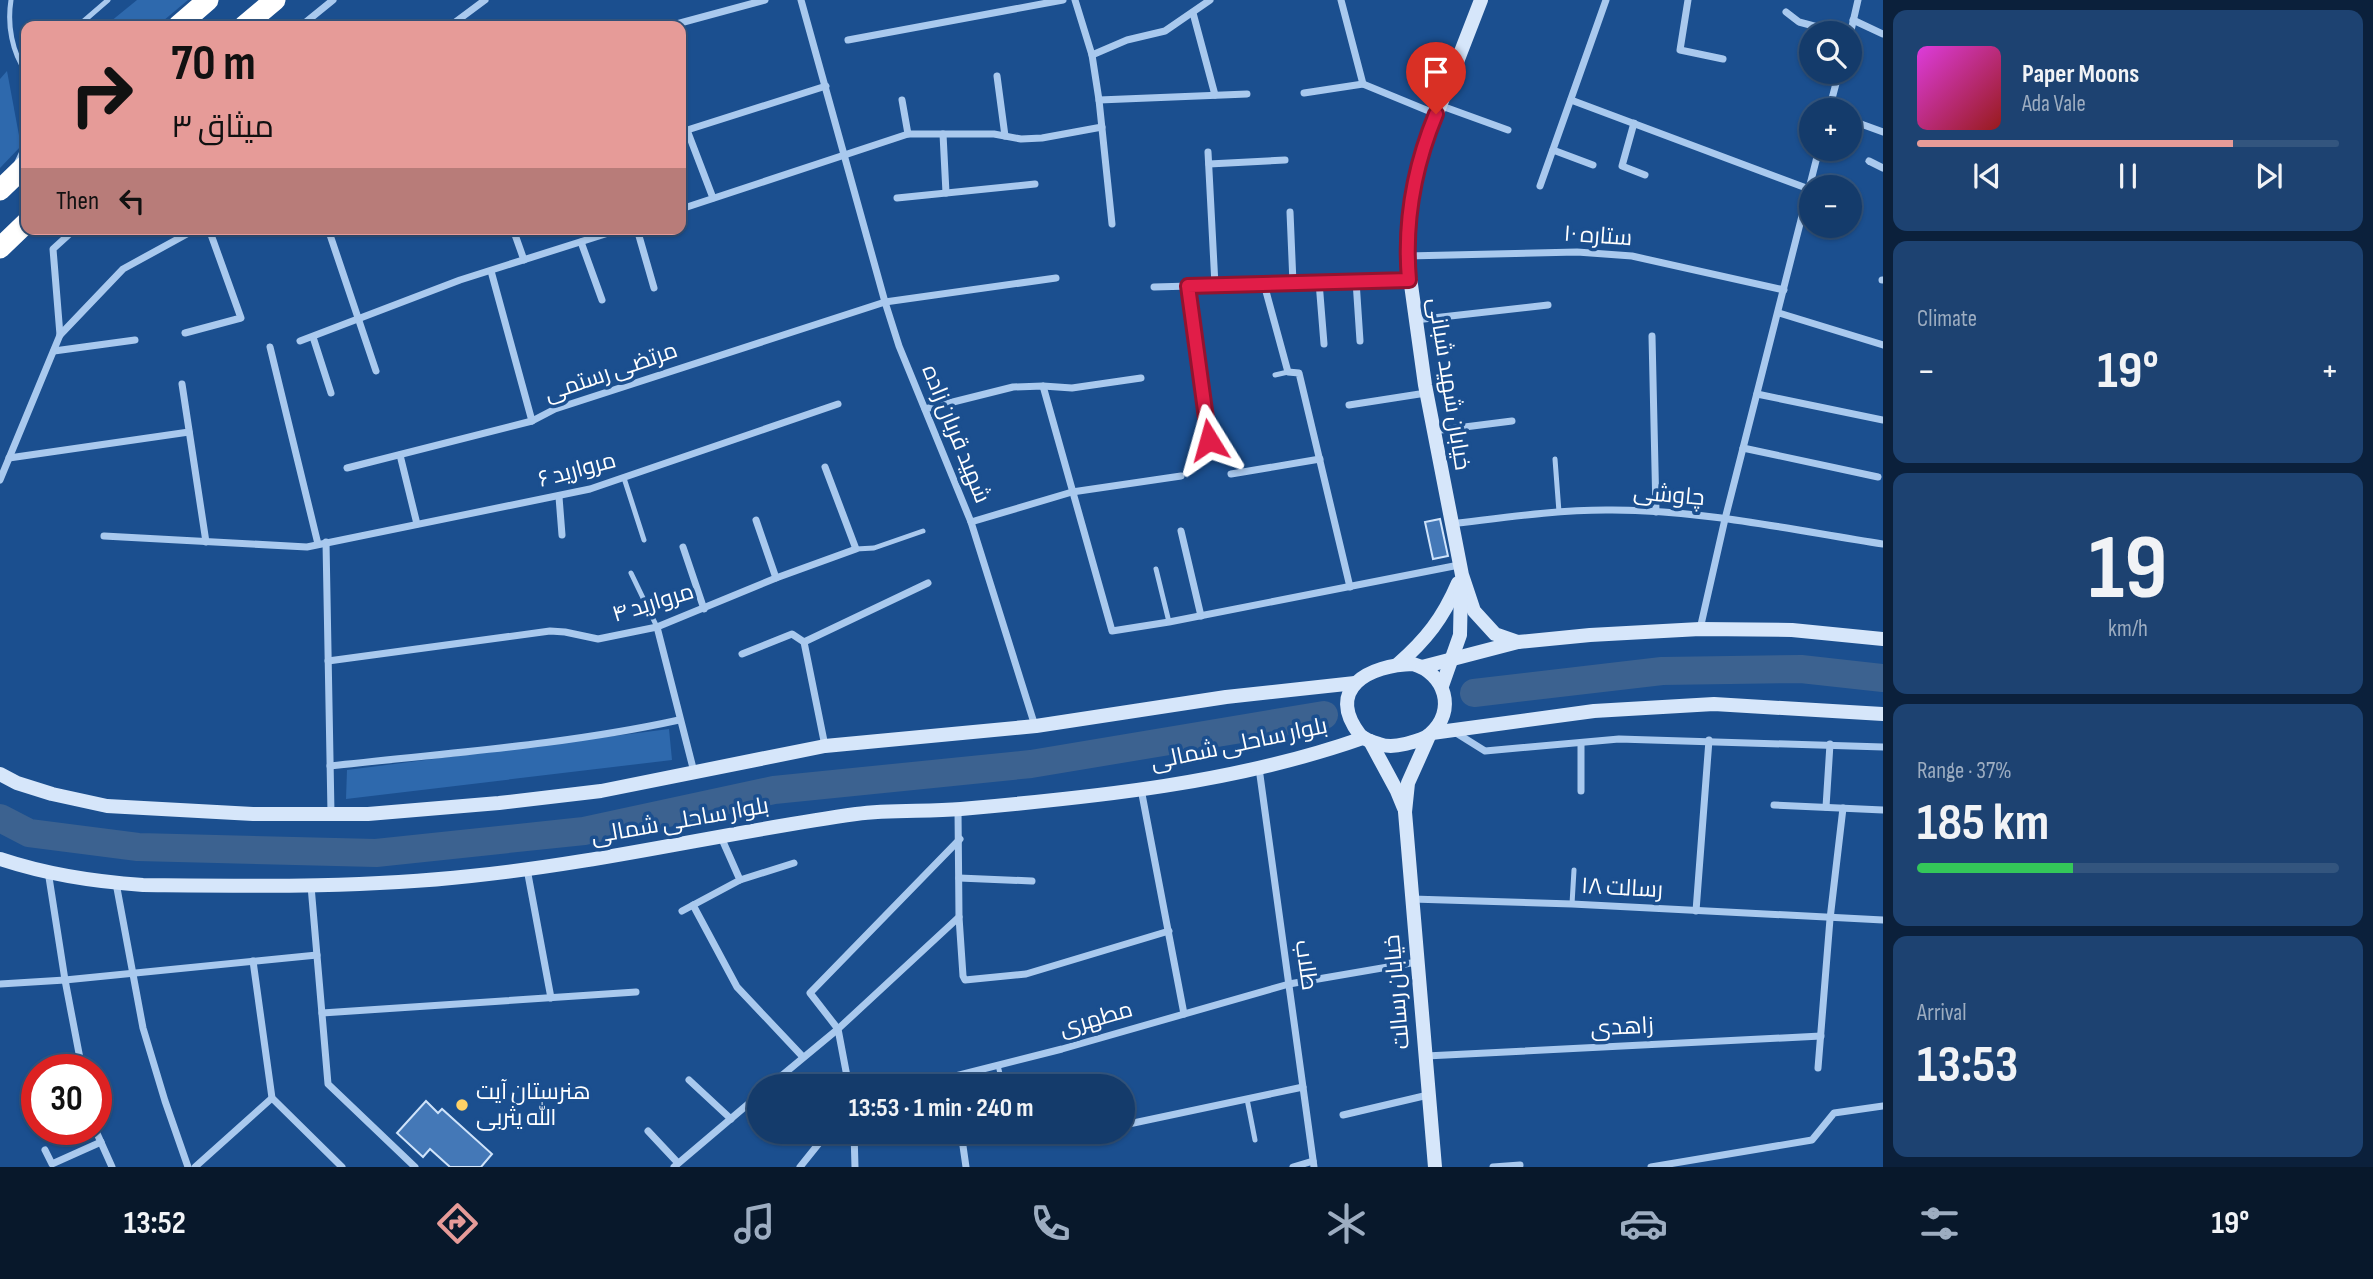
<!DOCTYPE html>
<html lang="en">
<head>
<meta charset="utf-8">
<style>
	:root { --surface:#143b6b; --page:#1d4271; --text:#f1f3f6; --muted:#9dadc1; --line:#33557e; --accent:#e69b98 }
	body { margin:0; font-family:"Sofia Sans Condensed",Cairo,sans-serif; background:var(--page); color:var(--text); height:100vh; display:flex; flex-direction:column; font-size:26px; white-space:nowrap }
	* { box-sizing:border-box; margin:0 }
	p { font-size:23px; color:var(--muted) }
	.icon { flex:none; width:38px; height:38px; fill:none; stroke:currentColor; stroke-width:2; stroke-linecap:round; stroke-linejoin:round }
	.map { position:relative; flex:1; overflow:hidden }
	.panel { display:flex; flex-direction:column; gap:10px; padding:10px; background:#0b203b; width:490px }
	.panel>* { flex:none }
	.top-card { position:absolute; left:21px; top:21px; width:665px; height:214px; border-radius:14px; box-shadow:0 2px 5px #0004,0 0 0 2px var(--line); background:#e69b98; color:#111; overflow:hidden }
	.tools { position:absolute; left:1799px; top:21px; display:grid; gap:14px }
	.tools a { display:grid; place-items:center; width:63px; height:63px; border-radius:50%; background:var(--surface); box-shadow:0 2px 5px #0004,0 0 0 2px var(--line); font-size:35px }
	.speed { position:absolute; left:21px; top:1054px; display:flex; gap:14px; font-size:35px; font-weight:700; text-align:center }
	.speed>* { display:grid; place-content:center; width:91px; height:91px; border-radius:50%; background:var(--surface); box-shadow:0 2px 5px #0004,0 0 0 2px var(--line); line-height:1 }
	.speed .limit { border:10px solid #d22; background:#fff; color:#111 }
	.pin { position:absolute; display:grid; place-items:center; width:60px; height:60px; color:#fff; margin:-72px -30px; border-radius:50% 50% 50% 0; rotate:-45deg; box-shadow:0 0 7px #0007 }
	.pin .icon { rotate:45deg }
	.me { position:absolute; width:77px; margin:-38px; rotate:352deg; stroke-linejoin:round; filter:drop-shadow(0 0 5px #0008) }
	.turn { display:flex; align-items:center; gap:24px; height:147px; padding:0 35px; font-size:32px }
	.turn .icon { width:91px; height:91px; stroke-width:2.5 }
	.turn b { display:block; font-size:49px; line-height:60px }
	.then { display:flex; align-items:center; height:66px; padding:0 35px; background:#0003; gap:14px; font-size:26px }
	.big { font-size:52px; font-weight:700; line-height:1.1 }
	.panel .widget { flex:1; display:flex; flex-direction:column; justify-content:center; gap:10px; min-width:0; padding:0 24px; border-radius:14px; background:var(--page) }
	.panel .dial { align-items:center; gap:0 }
	.dial b { font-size:91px; line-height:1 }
	.song { display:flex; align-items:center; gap:21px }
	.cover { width:84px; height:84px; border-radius:10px; background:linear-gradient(135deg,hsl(300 70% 55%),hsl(0 70% 35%)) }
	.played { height:7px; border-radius:4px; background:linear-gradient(90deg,var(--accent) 75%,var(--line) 75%) }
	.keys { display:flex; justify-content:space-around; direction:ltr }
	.heat { display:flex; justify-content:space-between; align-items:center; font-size:38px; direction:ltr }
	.charge { height:10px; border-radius:5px; background:linear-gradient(90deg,#34c759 37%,var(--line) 0) }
	.trip { position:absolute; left:747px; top:1074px; width:388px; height:70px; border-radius:35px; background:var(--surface); box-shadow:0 2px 5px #0004,0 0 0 2px var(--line); font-weight:700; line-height:70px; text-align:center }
	.tab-bar { display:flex; height:112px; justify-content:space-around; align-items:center; background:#08182b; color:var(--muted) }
	.tab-bar .icon { width:49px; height:49px }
	.tab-bar .active { color:var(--accent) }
	.tab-bar b { font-size:32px; color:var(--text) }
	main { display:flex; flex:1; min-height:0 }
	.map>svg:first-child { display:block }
</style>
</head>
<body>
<main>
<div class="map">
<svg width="1883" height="1167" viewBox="0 0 1883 1167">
	<rect width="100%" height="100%" fill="#1b4f8f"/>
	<g fill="#2e69ad">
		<path d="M137 0H188L157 26H105Z"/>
		<path d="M7 71 21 146 0 168V79Z"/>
		<path d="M669 729 672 760 346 799 347 770Z"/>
	</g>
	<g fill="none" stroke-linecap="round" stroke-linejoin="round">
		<g stroke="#3c6290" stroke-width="28">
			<path d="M1474 693 1662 671 1801 669 1883 678"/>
			<path d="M0 818 29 833 138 847 376 853 584 831 774 790 1031 764 1324 715"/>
		</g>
	</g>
	<g fill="#4478b7" stroke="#cfe3fa" stroke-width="2">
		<path d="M1440 519 1448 556 1433 559 1425 522Z"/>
		<path d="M426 1101 438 1113 442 1109 492 1154 481 1167H450L430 1149 423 1157 397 1133Z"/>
	</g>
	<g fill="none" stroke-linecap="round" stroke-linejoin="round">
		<g stroke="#a9c9ee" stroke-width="5">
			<path d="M11 0C7 25 12 52 26 72"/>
			<path d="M78 26 108 0"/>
			<path d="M17 162 26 143"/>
			<path d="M1275 375 1288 372"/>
			<path d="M1555 459 1559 512"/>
			<path d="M624 478 644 540"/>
			<path d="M856 549 874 548 923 531"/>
			<path d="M1156 569 1169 622"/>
			<path d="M631 573 657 627"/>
			<path d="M1572 904 1574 870"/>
			<path d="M998 1065 1003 1087"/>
			<path d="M1247 1099 1255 1140"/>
		</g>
		<g stroke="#a9c9ee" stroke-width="7">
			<path d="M801 0 885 302 899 346 971 522 1035 726"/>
			<path d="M1075 0 1092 55 1099 100 1112 224"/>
			<path d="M1341 0 1363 84"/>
			<path d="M1688 0 1680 50 1723 59"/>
			<path d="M1786 12 1799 22 1840 33"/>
			<path d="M1193 13 1215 95"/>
			<path d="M1853 20 1883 34"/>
			<path d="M301 26 333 0"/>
			<path d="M450 26 485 0"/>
			<path d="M669 26 765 0"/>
			<path d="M1850 35 1858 0"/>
			<path d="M848 40 1063 0"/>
			<path d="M1092 55 1127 40 1165 31 1210 0"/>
			<path d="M997 76 1005 136"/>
			<path d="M1304 93 1363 84 1436 114"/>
			<path d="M902 100 908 134"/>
			<path d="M1099 100 1247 94"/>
			<path d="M1571 100 1809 189"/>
			<path d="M1439 105 1508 130"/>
			<path d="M1829 110 1839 72"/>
			<path d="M1850 120 1883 132"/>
			<path d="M1634 123 1622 166 1645 175"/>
			<path d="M687 130 713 198"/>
			<path d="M681 132 826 86"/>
			<path d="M943 134 946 193"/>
			<path d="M1553 150 1593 165"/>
			<path d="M1208 152 1215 285"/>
			<path d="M1869 161 1883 168"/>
			<path d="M1209 164 1285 160"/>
			<path d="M1540 186 1606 0"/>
			<path d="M897 198 1035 184"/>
			<path d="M681 209 908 134H994L1021 139 1042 138 1102 127"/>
			<path d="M1290 212 1293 283"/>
			<path d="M328 229 376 371"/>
			<path d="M513 229 524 260"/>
			<path d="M637 229 654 288"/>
			<path d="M581 242 602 300"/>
			<path d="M1407 256 1577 252 1632 256 1784 290"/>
			<path d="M491 271 532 421"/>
			<path d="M1882 280H1883"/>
			<path d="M1356 281 1360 341"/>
			<path d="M1319 282 1324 344"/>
			<path d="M1264 284 1288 372 1299 373 1350 587"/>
			<path d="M1188 286 1209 440 1212 443"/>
			<path d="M1154 287 1409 280"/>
			<path d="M1779 313 1883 345"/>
			<path d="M1415 320 1548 305"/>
			<path d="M185 333 241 318 209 229"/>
			<path d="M60 335 123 269 196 229"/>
			<path d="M1652 336 1656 512"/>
			<path d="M313 337 331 393"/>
			<path d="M300 341 460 280 621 229"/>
			<path d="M270 347 318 544"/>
			<path d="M54 351 135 340"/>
			<path d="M182 384 206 542"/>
			<path d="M1043 386 1112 631 1169 622 1459 565"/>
			<path d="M1757 394 1883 420"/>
			<path d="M1349 405 1426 393"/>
			<path d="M925 409 1013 387 1043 386 1072 388 1141 378"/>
			<path d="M1433 431 1512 421"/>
			<path d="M1743 448 1878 477"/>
			<path d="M400 455 417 524"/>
			<path d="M9 458 189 432"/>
			<path d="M347 468 532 421 555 409 885 302 1056 278"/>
			<path d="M1231 474 1320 459"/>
			<path d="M0 480 60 335 53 249 75 229"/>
			<path d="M559 497 562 535"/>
			<path d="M756 520 776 578"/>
			<path d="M971 522 1072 492 1181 476"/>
			<path d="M1450 524C1502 518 1554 510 1606 510 1699 509 1792 530 1883 544"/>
			<path d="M1181 531 1201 616"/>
			<path d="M104 536 307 547 590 489 838 404"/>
			<path d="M326 542 331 813"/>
			<path d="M683 547 704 609"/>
			<path d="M657 627 694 772"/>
			<path d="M1700 629 1725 519 1819 149"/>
			<path d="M804 642 825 746"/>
			<path d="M742 654 792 634 804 642 928 583"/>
			<path d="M328 661 550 631 565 632 598 639 657 627 776 578 856 549 825 467"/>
			<path d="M1453 731 1485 751 1619 739 1883 747"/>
			<path d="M1581 743V791"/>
			<path d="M330 766C446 753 565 745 679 720"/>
			<path d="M1259 768 1314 1167"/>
			<path d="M1141 789 1184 1014"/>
			<path d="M1774 805 1883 810"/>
			<path d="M1826 807 1830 744"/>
			<path d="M958 810 959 917 963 976 965 980 1026 974 1169 931"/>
			<path d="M527 869 551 998"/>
			<path d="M48 871 65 980 82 1069"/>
			<path d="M959 878 1032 881"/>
			<path d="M740 880 794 863"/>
			<path d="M116 883 143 1028 165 1101 188 1167"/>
			<path d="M311 886 328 1084 415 1167"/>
			<path d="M1412 899 1572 904 1883 920"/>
			<path d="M693 905 737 987 803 1057"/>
			<path d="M682 911 740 880 721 837"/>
			<path d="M1696 911 1709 740"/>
			<path d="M253 961 272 1098 342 1167"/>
			<path d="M0 984 65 980 317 955"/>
			<path d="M322 1013 636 992"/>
			<path d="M1426 1056 1821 1036"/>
			<path d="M1818 1068 1830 919 1843 808"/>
			<path d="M689 1080 731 1119"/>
			<path d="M768 1087 838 1029 959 917"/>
			<path d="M849 1087 838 1029 810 993 960 839"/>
			<path d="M912 1087 1062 1049 1289 984 1417 962"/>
			<path d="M1343 1115 1428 1095"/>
			<path d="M1124 1125 1303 1087"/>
			<path d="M95 1129 112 1167"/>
			<path d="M648 1131 678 1163"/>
			<path d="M854 1132 855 1167"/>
			<path d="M961 1132 966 1167"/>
			<path d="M1073 1135 1087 1132"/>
			<path d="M45 1150 52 1164 101 1142"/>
			<path d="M195 1167 272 1098"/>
			<path d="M674 1167 760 1094"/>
			<path d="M800 1167 828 1132"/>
			<path d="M1293 1167 1313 1161"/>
			<path d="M1493 1167 1520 1165"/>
			<path d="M1651 1167 1812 1140 1834 1113 1883 1106"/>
		</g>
		<g stroke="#d6e6fa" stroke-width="14">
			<path d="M1481 0 1419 160 1408 220 1407 256 1425 385 1462 575 1474 611 1495 634 1518 642"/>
			<path d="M1413 664C1445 673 1457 711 1430 734 1424 740 1413 742 1405 744 1397 746 1387 747 1379 744 1372 742 1365 740 1360 735 1324 688 1370 665 1413 664Z"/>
			<path d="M1397 665C1426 640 1443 618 1458 583"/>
			<path d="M1422 667 1518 642 1590 635 1700 629 1792 630 1883 639"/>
			<path d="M1442 686 1460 635 1461 587"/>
			<path d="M1432 733 1594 711 1714 704 1883 714"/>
			<path d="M1429 736 1408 783 1405 812 1435 1167"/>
			<path d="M1370 741 1397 791 1404 808"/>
			<path d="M0 774 17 783 52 794 107 806 253 814H368L499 803 601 791 825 746 1036 726 1226 697 1355 683"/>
			<path d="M0 859C45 874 96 882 143 885 252 886 362 888 471 876 600 863 727 832 856 814 891 809 926 812 961 809 1096 797 1235 783 1363 738"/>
		</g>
		<g stroke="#fff" stroke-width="21">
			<path d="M178 26 208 0"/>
			<path d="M244 26 275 0"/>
			<path d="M0 190 26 165"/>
			<path d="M0 248 26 223"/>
		</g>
	</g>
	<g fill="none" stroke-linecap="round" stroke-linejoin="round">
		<defs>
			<path id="route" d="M1209 440 1188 286 1409 280C1404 222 1414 167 1436 114"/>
		</defs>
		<use href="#route" stroke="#92132f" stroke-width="18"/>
		<use href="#route" stroke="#e11d48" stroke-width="12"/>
	</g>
	<circle fill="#ffd166" stroke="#1b4f8f" stroke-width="2.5" cx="462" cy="1105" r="7"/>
	<g text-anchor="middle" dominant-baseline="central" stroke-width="7" stroke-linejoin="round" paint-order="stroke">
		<g font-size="23" fill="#fff" stroke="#1b4f8f">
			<text transform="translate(1598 236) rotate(4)">ستاره ۱۰</text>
			<text transform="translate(611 372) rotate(-19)">مرتضی رستمی</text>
			<text transform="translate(1449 384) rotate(81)">خیابان شهید شبانی</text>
			<text transform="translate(956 434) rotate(68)">شهید قربان زاده</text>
			<text transform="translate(577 470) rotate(-15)">مروارید ۶</text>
			<text transform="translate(1669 495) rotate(5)">چاوشی</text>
			<text transform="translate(653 603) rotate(-17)">مروارید ۴</text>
			<text transform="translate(1239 744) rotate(-12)">بلوار ساحلی شمالی</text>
			<text transform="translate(680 821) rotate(-10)">بلوار ساحلی شمالی</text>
			<text transform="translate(1622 888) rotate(3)">رسالت ۱۸</text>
			<text transform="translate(1306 965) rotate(82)">طلاب</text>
			<text transform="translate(1397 992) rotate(-95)">خیابان رسالت</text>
			<text transform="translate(1096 1019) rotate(-16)">مطهری</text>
			<text transform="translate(1622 1027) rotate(-3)">زاهدی</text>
		</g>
		<g font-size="23" fill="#fff" stroke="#1b4f8f" text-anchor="start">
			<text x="476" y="1092">هنرستان آیت<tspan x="476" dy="26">الله یثربی</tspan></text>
		</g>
	</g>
</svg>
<div class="tools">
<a><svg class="icon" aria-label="search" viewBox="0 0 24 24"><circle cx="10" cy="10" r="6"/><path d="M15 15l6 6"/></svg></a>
<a>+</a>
<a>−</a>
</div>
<div class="speed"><div class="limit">30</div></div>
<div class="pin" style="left:1436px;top:114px;background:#d93025"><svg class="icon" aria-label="arrive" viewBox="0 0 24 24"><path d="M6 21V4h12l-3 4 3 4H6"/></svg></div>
<svg class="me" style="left:1209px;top:440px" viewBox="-20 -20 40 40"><path d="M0-17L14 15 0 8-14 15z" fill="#e11d48" stroke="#fff" stroke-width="4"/></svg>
<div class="trip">13:53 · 1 min · 240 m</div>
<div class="top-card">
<div class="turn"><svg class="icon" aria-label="right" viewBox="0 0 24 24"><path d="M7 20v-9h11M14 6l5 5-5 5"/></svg><div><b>70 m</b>میثاق ۳</div></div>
<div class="then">Then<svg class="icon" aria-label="left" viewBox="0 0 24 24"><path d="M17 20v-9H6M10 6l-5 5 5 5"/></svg></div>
</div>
</div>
<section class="panel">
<div class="widget">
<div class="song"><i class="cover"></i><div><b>Paper Moons</b><p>Ada Vale</p></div></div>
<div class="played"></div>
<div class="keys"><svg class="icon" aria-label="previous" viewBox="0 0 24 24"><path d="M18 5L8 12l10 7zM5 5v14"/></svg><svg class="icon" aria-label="pause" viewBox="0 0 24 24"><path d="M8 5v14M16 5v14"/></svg><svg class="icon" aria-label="next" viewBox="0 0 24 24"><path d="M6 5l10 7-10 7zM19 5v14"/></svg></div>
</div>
<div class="widget"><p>Climate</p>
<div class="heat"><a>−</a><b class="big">19°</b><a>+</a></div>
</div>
<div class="widget dial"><b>19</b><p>km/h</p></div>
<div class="widget"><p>Range · 37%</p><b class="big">185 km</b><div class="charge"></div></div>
<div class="widget"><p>Arrival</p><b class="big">13:53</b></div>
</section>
</main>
<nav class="tab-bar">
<b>13:52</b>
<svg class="icon active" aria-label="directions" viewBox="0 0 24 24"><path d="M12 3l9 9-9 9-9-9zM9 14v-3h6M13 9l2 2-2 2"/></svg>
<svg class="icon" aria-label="music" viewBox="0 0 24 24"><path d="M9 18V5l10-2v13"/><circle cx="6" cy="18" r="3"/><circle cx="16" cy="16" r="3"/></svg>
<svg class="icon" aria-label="phone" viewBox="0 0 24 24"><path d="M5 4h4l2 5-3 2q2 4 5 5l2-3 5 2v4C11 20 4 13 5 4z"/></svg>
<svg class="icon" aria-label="climate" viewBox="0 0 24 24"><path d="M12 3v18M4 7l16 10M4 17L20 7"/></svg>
<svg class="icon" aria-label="car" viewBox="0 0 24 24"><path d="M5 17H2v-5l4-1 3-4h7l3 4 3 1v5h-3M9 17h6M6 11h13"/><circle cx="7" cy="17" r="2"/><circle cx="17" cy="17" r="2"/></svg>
<svg class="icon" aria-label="filters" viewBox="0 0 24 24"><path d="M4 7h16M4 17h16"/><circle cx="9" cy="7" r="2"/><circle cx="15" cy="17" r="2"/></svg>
<b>19°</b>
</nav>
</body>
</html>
